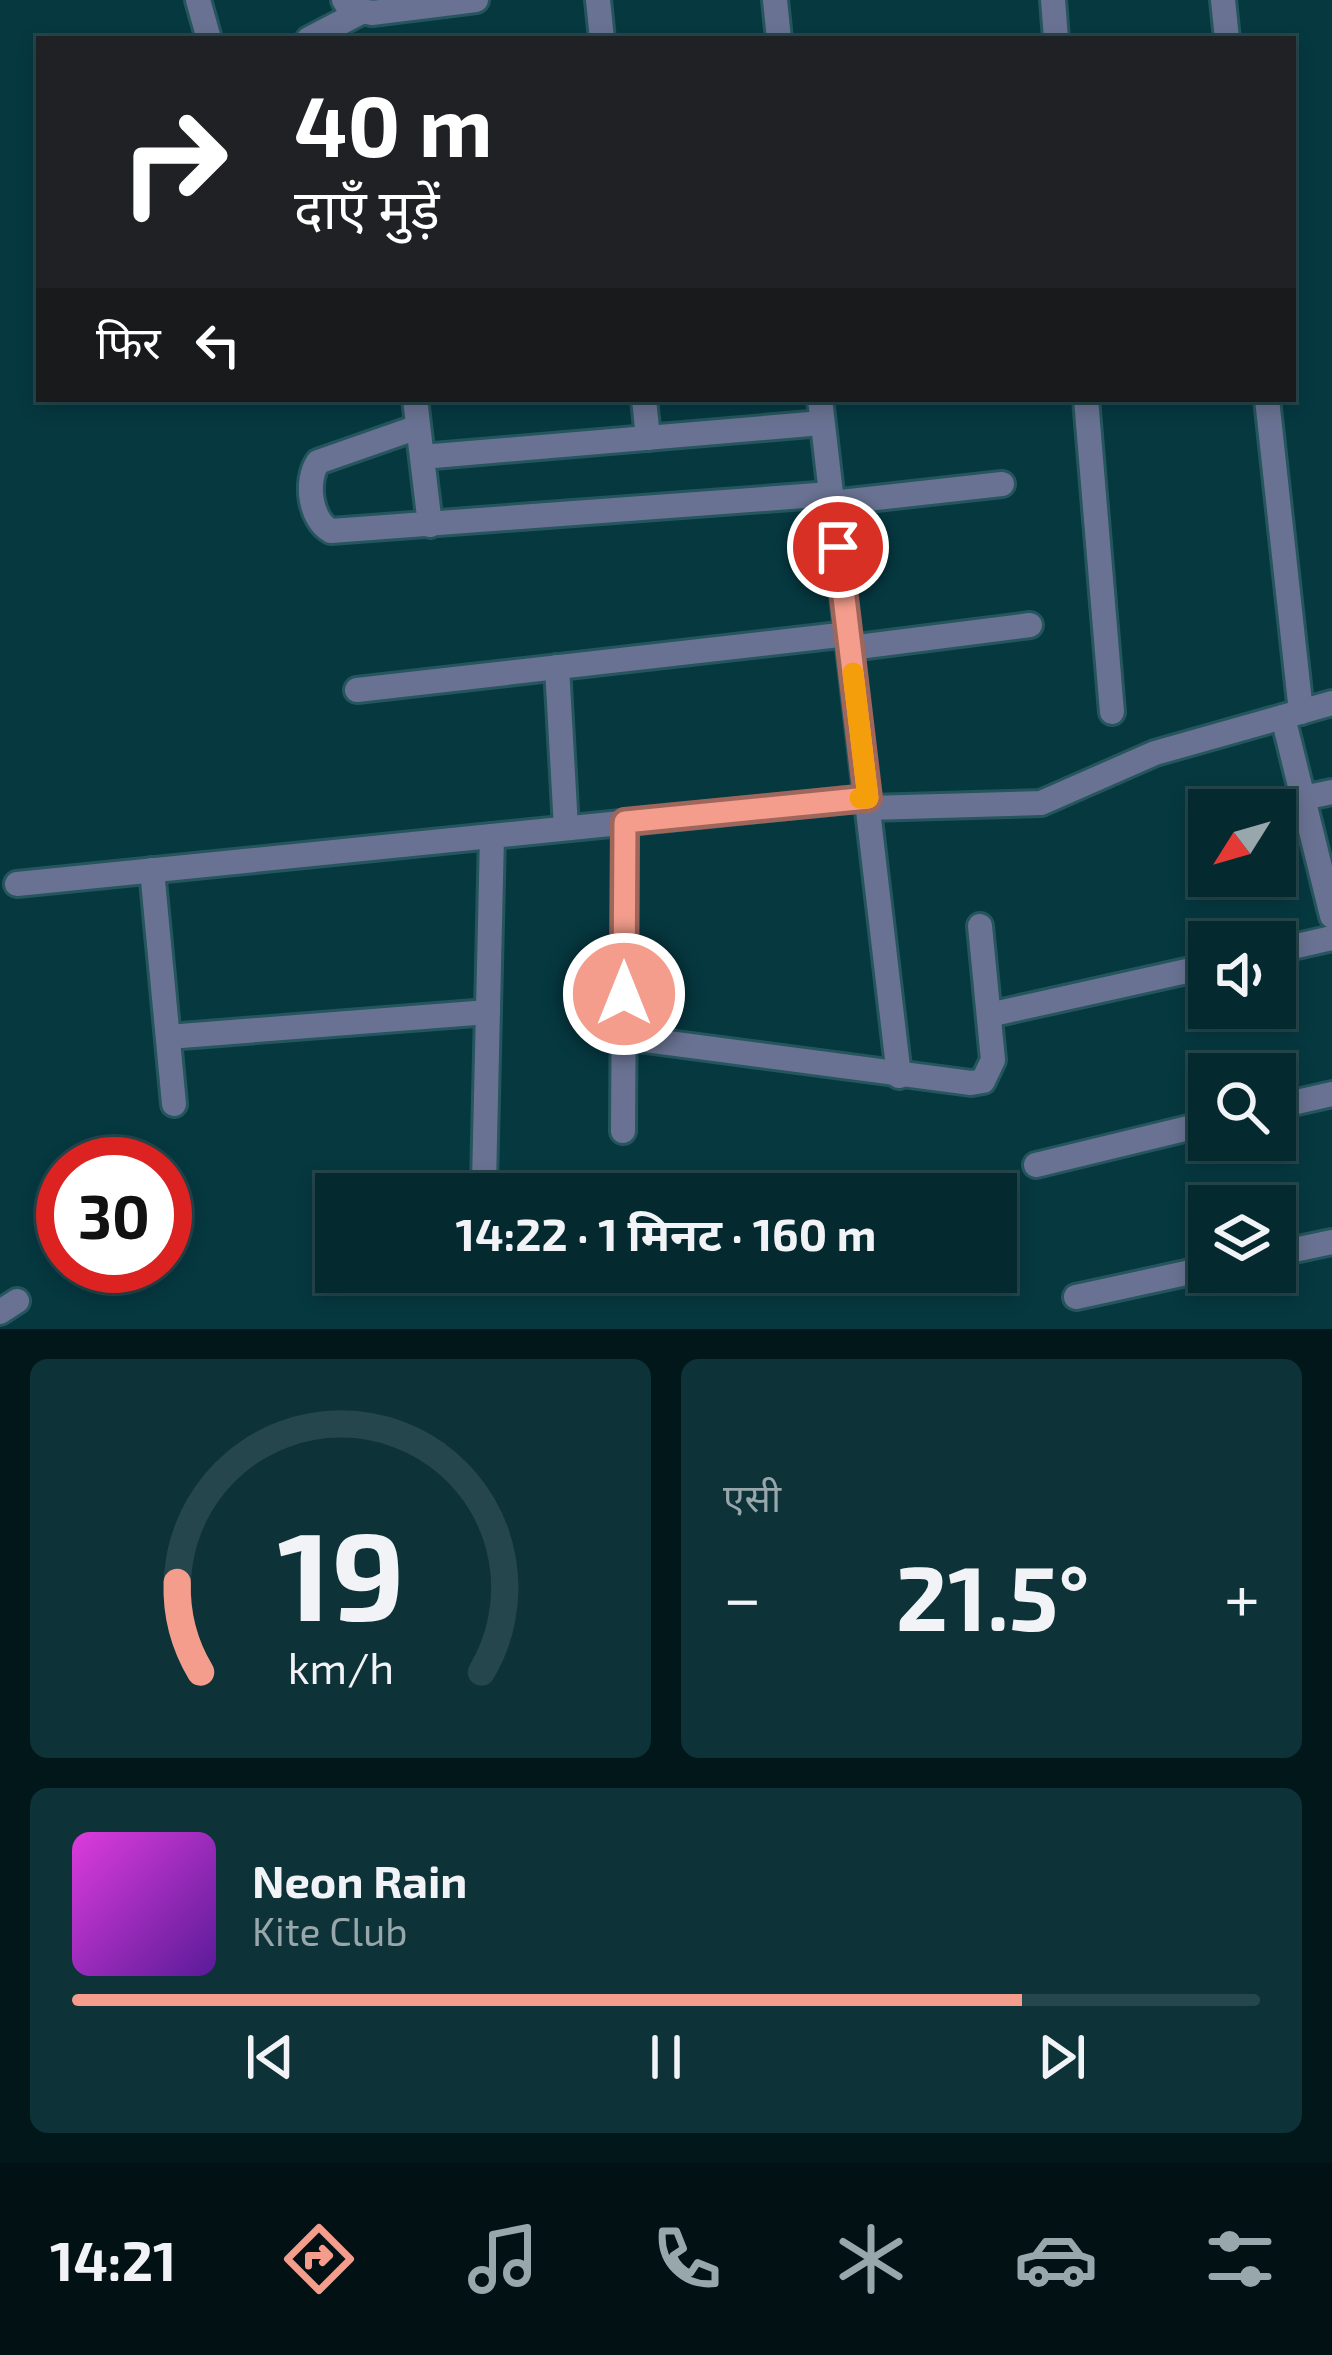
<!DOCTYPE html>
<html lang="hi">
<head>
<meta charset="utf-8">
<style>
	:root { --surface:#042a30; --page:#0d3238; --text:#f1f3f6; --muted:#97a7ab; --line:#25464c; --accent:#f49d8c }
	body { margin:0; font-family:"Exo 2","Noto Sans Devanagari",sans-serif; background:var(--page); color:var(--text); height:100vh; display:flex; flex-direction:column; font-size:45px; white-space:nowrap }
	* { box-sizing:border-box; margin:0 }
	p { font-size:39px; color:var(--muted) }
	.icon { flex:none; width:66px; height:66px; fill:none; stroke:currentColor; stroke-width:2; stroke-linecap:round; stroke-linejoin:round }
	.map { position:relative; height:1329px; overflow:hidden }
	.side { display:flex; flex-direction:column; gap:30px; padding:30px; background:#02171a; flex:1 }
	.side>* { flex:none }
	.top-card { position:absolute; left:36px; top:36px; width:1260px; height:366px; border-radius:0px; box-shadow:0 6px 18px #0003,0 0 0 3px var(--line); background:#202124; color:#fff; overflow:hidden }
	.needle { width:78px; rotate:233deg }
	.fabs { position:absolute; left:1188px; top:789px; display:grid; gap:24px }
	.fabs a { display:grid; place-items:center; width:108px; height:108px; border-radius:0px; background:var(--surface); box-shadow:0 6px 18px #0003,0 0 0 3px var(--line); font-size:60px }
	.speed { position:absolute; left:36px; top:1137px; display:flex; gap:24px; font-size:60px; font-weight:700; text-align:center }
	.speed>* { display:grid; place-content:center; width:156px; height:156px; border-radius:50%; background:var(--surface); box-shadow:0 6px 18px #0003,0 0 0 3px var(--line); line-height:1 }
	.speed .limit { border:18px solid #d22; background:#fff; color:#111 }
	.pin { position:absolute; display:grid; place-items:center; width:102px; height:102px; color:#fff; margin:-51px; border:6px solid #fff; border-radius:50%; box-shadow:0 3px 12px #0007 }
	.me { position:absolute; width:132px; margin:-66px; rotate:0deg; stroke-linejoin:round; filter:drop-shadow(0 0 9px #0008) }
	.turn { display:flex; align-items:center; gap:42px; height:252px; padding:0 60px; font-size:54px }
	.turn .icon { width:156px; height:156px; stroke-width:2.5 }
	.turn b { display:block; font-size:84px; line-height:102px }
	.then { display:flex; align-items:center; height:114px; padding:0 60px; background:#0003; gap:24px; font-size:45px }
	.big { font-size:90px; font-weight:700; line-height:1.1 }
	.side .tile { flex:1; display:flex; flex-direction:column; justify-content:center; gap:18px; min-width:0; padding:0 42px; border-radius:18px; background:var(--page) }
	.side .dial { align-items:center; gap:0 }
	.dial svg { height:312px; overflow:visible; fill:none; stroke:var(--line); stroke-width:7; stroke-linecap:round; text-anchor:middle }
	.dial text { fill:var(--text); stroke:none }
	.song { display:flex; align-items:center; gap:36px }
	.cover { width:144px; height:144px; border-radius:18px; background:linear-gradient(135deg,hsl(300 70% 55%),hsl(270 70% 35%)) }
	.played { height:12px; border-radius:6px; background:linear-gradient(90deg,var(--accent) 80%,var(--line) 80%) }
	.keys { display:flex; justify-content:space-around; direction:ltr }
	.heat { display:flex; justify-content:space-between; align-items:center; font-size:66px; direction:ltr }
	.side .tiles { flex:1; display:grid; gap:30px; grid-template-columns:1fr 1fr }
	.tile:last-child { grid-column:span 2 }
	.trip { position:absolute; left:315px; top:1173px; width:702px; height:120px; border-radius:0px; background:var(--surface); box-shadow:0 6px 18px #0003,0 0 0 3px var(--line); font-weight:700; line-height:120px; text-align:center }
	.tabs { display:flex; height:192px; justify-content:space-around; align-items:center; background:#021113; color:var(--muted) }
	.tabs .icon { width:84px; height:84px }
	.tabs .current { color:var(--accent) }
	.tabs b { font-size:54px; color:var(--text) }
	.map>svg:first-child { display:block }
</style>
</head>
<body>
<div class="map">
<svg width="1332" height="1329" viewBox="0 0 1332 1329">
	<rect width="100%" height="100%" fill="#063840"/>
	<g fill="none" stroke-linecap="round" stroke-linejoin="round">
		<defs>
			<g id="minor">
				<path d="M198 0 209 39"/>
				<path d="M344 0 349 8 372 13 476 0"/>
				<path d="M598 0 602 39"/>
				<path d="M775 0 779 39"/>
				<path d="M1053 0 1056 39"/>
				<path d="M1223 0 1227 39"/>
				<path d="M309 39 361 12"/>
				<path d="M415 399 430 525"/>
				<path d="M644 399 648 438"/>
				<path d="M820 399 899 1076"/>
				<path d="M1086 399 1112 712"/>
				<path d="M1267 399 1301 712"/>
				<path d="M418 427 318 462C305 481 310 520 331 531L831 494"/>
				<path d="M422 457 822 423"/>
				<path d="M832 503 1002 484"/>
				<path d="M850 648 1030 625"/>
				<path d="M557 667 566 828"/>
				<path d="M357 690 848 634"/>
				<path d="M1283 717 1332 916"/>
				<path d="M1303 798 1332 792"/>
				<path d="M869 808 1041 803 1155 753 1332 703"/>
				<path d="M152 870 174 1104"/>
				<path d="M17 884 868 798"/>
				<path d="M1275 951 1332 938"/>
				<path d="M989 1015 1209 966"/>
				<path d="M168 1037 488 1012"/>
				<path d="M623 1037 971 1083 983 1081 993 1060 980 926"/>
				<path d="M1275 1107 1332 1094"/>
				<path d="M623 1131 625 822"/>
				<path d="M1036 1165 1209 1123"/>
				<path d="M484 1183 492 836"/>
				<path d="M1275 1254 1332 1242"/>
				<path d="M1076 1297 1209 1268"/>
				<path d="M0 1312 17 1301"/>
			</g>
		</defs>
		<use href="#minor" stroke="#25555d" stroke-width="30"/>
		<use href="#minor" stroke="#697292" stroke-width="24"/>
	</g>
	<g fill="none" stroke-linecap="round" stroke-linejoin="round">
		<defs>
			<path id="route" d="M624 994 625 822 868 798 838 547"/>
		</defs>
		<use href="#route" stroke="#9f665b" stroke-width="30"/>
		<use href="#route" stroke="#f49d8c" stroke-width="21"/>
		<path stroke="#f59e0b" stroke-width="21" d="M853 673 868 798H860"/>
	</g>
</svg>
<div class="fabs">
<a><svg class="needle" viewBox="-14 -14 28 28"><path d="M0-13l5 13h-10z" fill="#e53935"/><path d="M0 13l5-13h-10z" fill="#97a7ab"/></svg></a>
<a><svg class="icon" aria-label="sound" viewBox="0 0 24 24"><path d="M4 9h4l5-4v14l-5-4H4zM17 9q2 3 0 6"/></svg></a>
<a><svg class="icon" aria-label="search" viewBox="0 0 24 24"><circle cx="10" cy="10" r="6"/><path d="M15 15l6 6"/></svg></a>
<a><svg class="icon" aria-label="layers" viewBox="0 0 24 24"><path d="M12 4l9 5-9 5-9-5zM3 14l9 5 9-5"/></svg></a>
</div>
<div class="speed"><div class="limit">30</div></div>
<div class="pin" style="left:838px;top:547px;background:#d93025"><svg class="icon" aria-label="arrive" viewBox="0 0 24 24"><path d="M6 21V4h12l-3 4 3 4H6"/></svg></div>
<svg class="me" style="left:624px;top:994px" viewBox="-20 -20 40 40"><circle r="17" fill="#f49d8c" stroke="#fff" stroke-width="3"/><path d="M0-11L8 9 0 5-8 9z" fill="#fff"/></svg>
<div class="trip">14:22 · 1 मिनट · 160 m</div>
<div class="top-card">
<div class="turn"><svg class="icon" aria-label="right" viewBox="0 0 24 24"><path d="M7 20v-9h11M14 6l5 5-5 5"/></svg><div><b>40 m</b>दाएँ मुड़ें</div></div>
<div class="then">फिर<svg class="icon" aria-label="left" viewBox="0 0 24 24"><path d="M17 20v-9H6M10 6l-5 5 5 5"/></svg></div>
</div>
</div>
<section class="side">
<div class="tiles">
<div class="tile dial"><svg viewBox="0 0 100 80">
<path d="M14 69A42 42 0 1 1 86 69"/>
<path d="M14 69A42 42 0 0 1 8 46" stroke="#f49d8c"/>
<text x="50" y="56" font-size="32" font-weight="700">19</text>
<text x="50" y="72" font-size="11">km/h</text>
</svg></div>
<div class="tile"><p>एसी</p>
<div class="heat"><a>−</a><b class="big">21.5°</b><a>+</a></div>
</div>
<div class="tile">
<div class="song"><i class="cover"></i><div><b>Neon Rain</b><p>Kite Club</p></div></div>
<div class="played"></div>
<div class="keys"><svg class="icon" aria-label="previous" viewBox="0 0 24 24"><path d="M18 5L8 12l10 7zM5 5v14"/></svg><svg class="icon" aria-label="pause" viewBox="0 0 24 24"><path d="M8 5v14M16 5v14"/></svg><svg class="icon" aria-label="next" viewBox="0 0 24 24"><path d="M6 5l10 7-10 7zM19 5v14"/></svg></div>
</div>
</div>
</section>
<nav class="tabs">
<b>14:21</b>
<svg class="icon current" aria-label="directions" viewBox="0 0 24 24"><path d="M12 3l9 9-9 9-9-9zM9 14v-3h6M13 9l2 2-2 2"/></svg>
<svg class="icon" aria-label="music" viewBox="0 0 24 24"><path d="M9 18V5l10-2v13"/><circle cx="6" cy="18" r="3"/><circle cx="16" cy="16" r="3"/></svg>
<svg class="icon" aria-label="phone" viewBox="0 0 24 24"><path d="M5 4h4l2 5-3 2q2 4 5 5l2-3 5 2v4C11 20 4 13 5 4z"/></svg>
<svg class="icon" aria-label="climate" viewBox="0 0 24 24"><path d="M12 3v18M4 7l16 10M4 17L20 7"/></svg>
<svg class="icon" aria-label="car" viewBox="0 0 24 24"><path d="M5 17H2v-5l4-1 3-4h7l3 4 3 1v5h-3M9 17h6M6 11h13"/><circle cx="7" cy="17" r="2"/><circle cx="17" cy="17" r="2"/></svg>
<svg class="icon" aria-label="filters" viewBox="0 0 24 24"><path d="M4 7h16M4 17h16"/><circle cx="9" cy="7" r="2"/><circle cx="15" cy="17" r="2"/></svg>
</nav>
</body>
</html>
